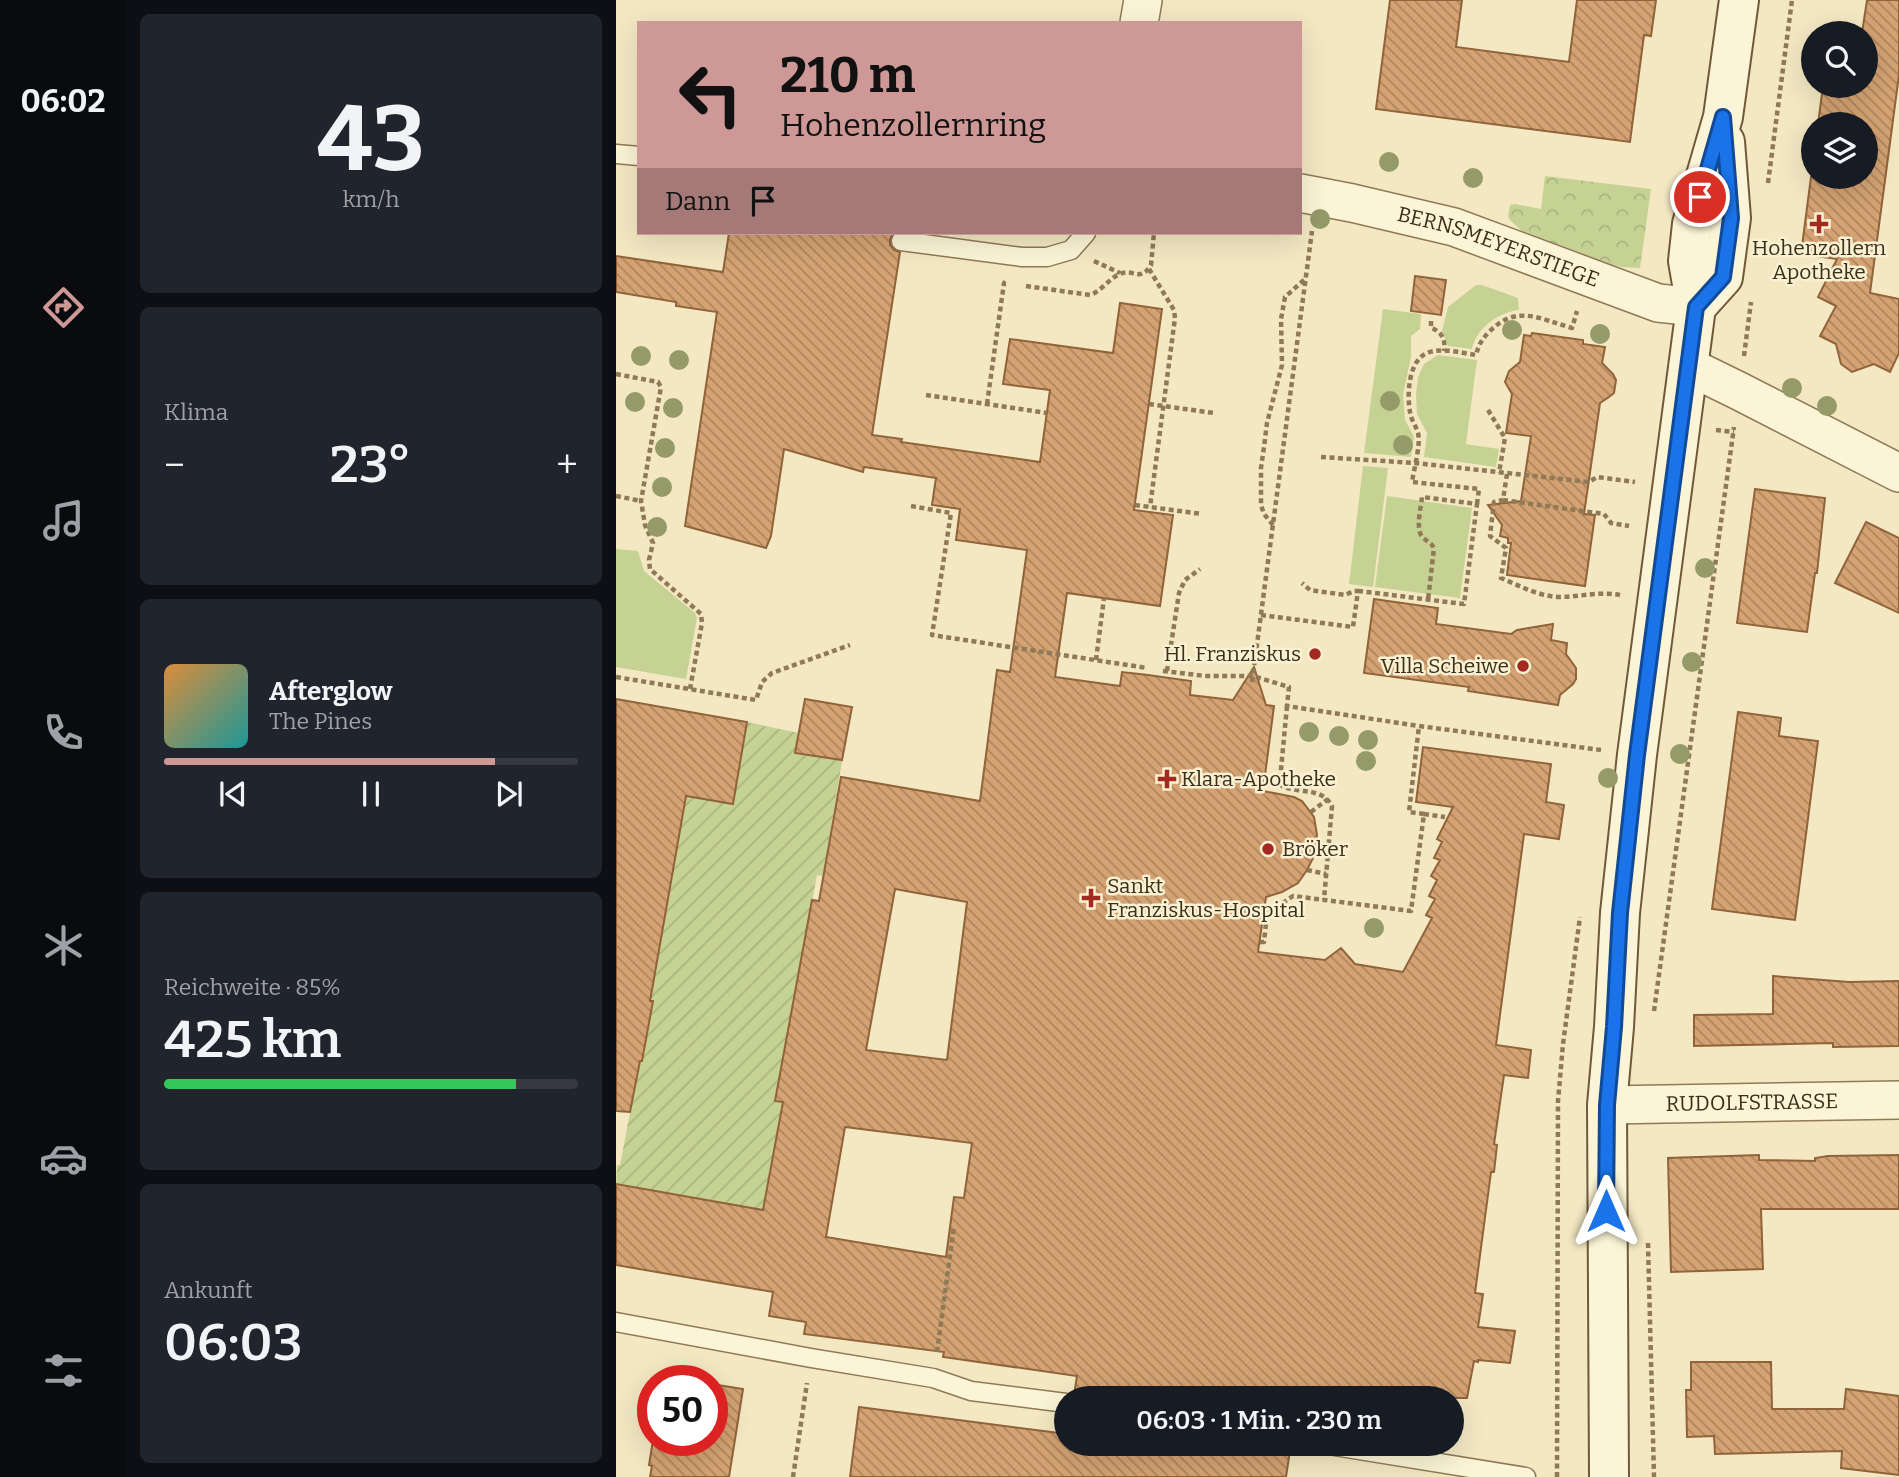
<!DOCTYPE html>
<html lang="de">
<head>
<meta charset="utf-8">
<style>
	:root { --surface:#171b24; --page:#20242c; --text:#f1f3f6; --muted:#9ea1a6; --line:#363941; --accent:#ce9896 }
	body { margin:0; font-family:Bitter,serif; background:var(--page); color:var(--text); height:100vh; display:flex; flex-direction:column; font-size:26px; white-space:nowrap }
	* { box-sizing:border-box; margin:0 }
	p { font-size:23px; color:var(--muted) }
	.icon { flex:none; width:38px; height:38px; fill:none; stroke:currentColor; stroke-width:2; stroke-linecap:round; stroke-linejoin:round }
	.map { position:relative; flex:1; overflow:hidden }
	.panel { display:flex; flex-direction:column; gap:14px; padding:14px; background:#0d0f14; width:490px }
	.panel>* { flex:none }
	.banner { position:absolute; left:21px; top:21px; width:665px; height:214px; border-radius:0px; box-shadow:0 7px 28px #0002; background:#ce9896; color:#111; overflow:hidden }
	.controls { position:absolute; left:1185px; top:21px; display:grid; gap:14px }
	.controls a { display:grid; place-items:center; width:77px; height:77px; border-radius:50%; background:var(--surface); box-shadow:0 7px 28px #0002; font-size:35px }
	.speed { position:absolute; left:21px; top:1365px; display:flex; gap:14px; font-size:35px; font-weight:700; text-align:center }
	.speed>* { display:grid; place-content:center; width:91px; height:91px; border-radius:50%; background:var(--surface); box-shadow:0 7px 28px #0002; line-height:1 }
	.speed .limit { border:10px solid #d22; background:#fff; color:#111 }
	.pin { position:absolute; display:grid; place-items:center; width:60px; height:60px; color:#fff; margin:-30px; border:4px solid #fff; border-radius:50%; box-shadow:0 2px 7px #0007 }
	.me { position:absolute; width:77px; margin:-38px; rotate:0deg; stroke-linejoin:round; filter:drop-shadow(0 0 5px #0008) }
	.turn { display:flex; align-items:center; gap:24px; height:147px; padding:0 28px; font-size:32px }
	.turn .icon { width:91px; height:91px; stroke-width:2.5 }
	.turn b { display:block; font-size:49px; line-height:60px }
	.then { display:flex; align-items:center; height:66px; padding:0 28px; background:#0003; gap:14px; font-size:26px }
	.big { font-size:52px; font-weight:600; line-height:1.1 }
	.panel .card { flex:1; display:flex; flex-direction:column; justify-content:center; gap:10px; min-width:0; padding:0 24px; border-radius:10px; background:var(--page) }
	.panel .dial { align-items:center; gap:0 }
	.dial b { font-size:91px; line-height:1 }
	.song { display:flex; align-items:center; gap:21px }
	.cover { width:84px; height:84px; border-radius:10px; background:linear-gradient(135deg,hsl(30 70% 55%),hsl(180 70% 35%)) }
	.played { height:7px; border-radius:4px; background:linear-gradient(90deg,var(--accent) 80%,var(--line) 80%) }
	.keys { display:flex; justify-content:space-around; direction:ltr }
	.heat { display:flex; justify-content:space-between; align-items:center; font-size:38px; direction:ltr }
	.charge { height:10px; border-radius:5px; background:linear-gradient(90deg,#34c759 85%,var(--line) 0) }
	.trip { position:absolute; left:438px; top:1386px; width:410px; height:70px; border-radius:35px; background:var(--surface); box-shadow:0 7px 28px #0002; font-weight:600; line-height:70px; text-align:center }
	main { display:flex; flex:1; min-height:0 }
	.menu { display:flex; flex-direction:column; width:126px; justify-content:space-around; align-items:center; background:#090b0e; color:var(--muted) }
	.menu .icon { width:49px; height:49px }
	.menu .current { color:var(--accent) }
	.menu b { font-size:32px; color:var(--text) }
	.map>svg:first-child { display:block }
</style>
</head>
<body>
<main>
<nav class="menu">
<b>06:02</b>
<svg class="icon current" aria-label="directions" viewBox="0 0 24 24"><path d="M12 3l9 9-9 9-9-9zM9 14v-3h6M13 9l2 2-2 2"/></svg>
<svg class="icon" aria-label="music" viewBox="0 0 24 24"><path d="M9 18V5l10-2v13"/><circle cx="6" cy="18" r="3"/><circle cx="16" cy="16" r="3"/></svg>
<svg class="icon" aria-label="phone" viewBox="0 0 24 24"><path d="M5 4h4l2 5-3 2q2 4 5 5l2-3 5 2v4C11 20 4 13 5 4z"/></svg>
<svg class="icon" aria-label="climate" viewBox="0 0 24 24"><path d="M12 3v18M4 7l16 10M4 17L20 7"/></svg>
<svg class="icon" aria-label="car" viewBox="0 0 24 24"><path d="M5 17H2v-5l4-1 3-4h7l3 4 3 1v5h-3M9 17h6M6 11h13"/><circle cx="7" cy="17" r="2"/><circle cx="17" cy="17" r="2"/></svg>
<svg class="icon" aria-label="filters" viewBox="0 0 24 24"><path d="M4 7h16M4 17h16"/><circle cx="9" cy="7" r="2"/><circle cx="15" cy="17" r="2"/></svg>
</nav>
<section class="panel">
<div class="card dial"><b>43</b><p>km/h</p></div>
<div class="card"><p>Klima</p>
<div class="heat"><a>−</a><b class="big">23°</b><a>+</a></div>
</div>
<div class="card">
<div class="song"><i class="cover"></i><div><b>Afterglow</b><p>The Pines</p></div></div>
<div class="played"></div>
<div class="keys"><svg class="icon" aria-label="previous" viewBox="0 0 24 24"><path d="M18 5L8 12l10 7zM5 5v14"/></svg><svg class="icon" aria-label="pause" viewBox="0 0 24 24"><path d="M8 5v14M16 5v14"/></svg><svg class="icon" aria-label="next" viewBox="0 0 24 24"><path d="M6 5l10 7-10 7zM19 5v14"/></svg></div>
</div>
<div class="card"><p>Reichweite · 85%</p><b class="big">425 km</b><div class="charge"></div></div>
<div class="card"><p>Ankunft</p><b class="big">06:03</b></div>
</section>
<div class="map">
<svg width="1283" height="1477" viewBox="0 0 1283 1477">
	<defs>
		<pattern id="forest-crowns" width="20" height="18" patternUnits="userSpaceOnUse" patternTransform="scale(1.75)"><rect width="20" height="18" fill="#c6d294"/><path d="M2 6a3 3 0 1 1 6 0M12 15a3 3 0 1 1 6 0" fill="none" stroke="#abb57f"/></pattern>
		<pattern id="garden-furrows" width="10" height="10" patternUnits="userSpaceOnUse" patternTransform="scale(1.75)"><rect width="10" height="10" fill="#c6d294"/><path d="M-1 1l2-2M0 10L10 0M9 11l2-2" fill="none" stroke="#abb57f"/></pattern>
		<pattern id="building-back-hatch" width="6" height="6" patternUnits="userSpaceOnUse" patternTransform="scale(1.75)"><rect width="6" height="6" fill="#d5a373"/><path d="M-1 5l2 2M0 0l6 6M5-1l2 2" fill="none" stroke="#ae855e"/></pattern>
	</defs>
	<rect width="100%" height="100%" fill="#f3e8c2"/>
	<g fill="#c6d294">
		<path d="M860 285H866L902 298 903 310C882 312 860 329 856 349L832 346 826 331 832 307Z"/>
		<path d="M767 309 805 314 804 329 795 336V357L787 395 789 420 798 437 795 457 748 453Z"/>
		<path d="M822 355 861 360 850 444 883 449 880 467 808 457 811 433 801 414 800 394 802 377 808 364Z"/>
		<path d="M747 466 772 468 757 587 733 584Z"/>
		<path d="M771 496 856 508 844 598 759 587Z"/>
		<path d="M0 549 22 551 28 571 79 613 81 618 70 679 0 667Z"/>
	</g>
	<path fill="url(#forest-crowns)" d="M929 176 1035 189 1024 268 1005 267 993 264 908 233 895 221 892 217 894 205 899 204 925 209Z"/>
	<path fill="url(#garden-furrows)" d="M131 722 183 733 180 753 226 761 207 876 201 875 160 1100 167 1102 147 1210 0 1184 1 1165H4L21 1076 20 1060 26 1061 37 1002 34 1001 70 796 117 804Z"/>
	<g fill="url(#building-back-hatch)" stroke="#90633a" stroke-width="2" fill-rule="evenodd">
		<path d="M774 0H846L840 47 953 62 961 0H1040L1035 36 1028 35 1014 142 760 109Z"/>
		<path d="M1251 0H1283V75L1254 293 1283 299V353L1274 372 1258 364 1236 372 1225 364 1220 344 1204 336 1220 306 1202 297 1221 259 1185 254 1195 177H1250V124H1202L1207 86H1250V33H1246Z"/>
		<path d="M113 233H278L274 239V245L278 250 284 252 256 435 286 439 285 442 424 462 434 390 387 384 394 339 497 353 504 303 546 309 518 510 557 515 544 606 451 593 439 677 504 686 506 672 532 675 575 681 574 695 617 700 638 667 650 705 658 706 647 791 678 797 686 801 698 817 701 835 698 856 691 870 682 883 666 892 650 897 642 952 709 960 725 948 739 964 787 972 816 918 810 915 819 899 813 896 821 880 815 876 824 860 818 858 826 842 821 839 837 807 800 802 807 747 935 764 930 802 948 805 943 839 908 834 880 1045 915 1050 912 1078 888 1075 878 1144 881 1145 878 1172H875L859 1293 867 1294 862 1327 899 1331 894 1363 862 1360V1362L858 1361 851 1398H460L458 1395 461 1376 327 1357 328 1352 188 1334 190 1322 153 1316 157 1292 0 1265V1184L147 1210 167 1102 159 1101 196 900 203 901 225 777 364 801 381 670 394 672 411 550 340 540 344 509 316 505 320 478 248 467 247 472 168 449 155 536 150 548 69 526 101 312 60 306V302L0 292V256L107 272ZM279 889 351 902 331 1060 250 1050ZM229 1127 356 1143 348 1198 338 1197 330 1257 210 1237Z"/>
		<path d="M799 276 830 280 825 315 795 311Z"/>
		<path d="M916 333 967 340V344L989 347 986 363 997 374 1000 380 998 393 993 397 984 403 968 514 979 515 969 586 891 575 895 543H892V538L884 536 886 525 872 505 905 501 915 436 890 433 896 394 889 382 893 371 904 362 908 335 915 336Z"/>
		<path d="M1139 489 1209 498 1201 573H1199L1191 632 1121 623Z"/>
		<path d="M1250 522 1283 538V613L1219 583Z"/>
		<path d="M758 599 822 608 820 624 895 634 901 630 937 624 935 640 951 643 950 654 960 668V679L957 684 944 695 942 705 852 691 853 687 748 673Z"/>
		<path d="M0 699 131 722 117 804 70 796 34 1001H37L26 1061H24L14 1112 0 1111Z"/>
		<path d="M189 699 236 707 226 760 179 753Z"/>
		<path d="M1122 712 1165 718 1163 736 1202 741 1179 920 1096 909Z"/>
		<path d="M1157 976 1233 982 1283 981V1046L1217 1047V1043L1078 1046V1015L1157 1014Z"/>
		<path d="M1143 1155V1160L1199 1161V1158L1212 1156 1283 1155V1209H1145L1147 1269 1055 1272 1052 1158Z"/>
		<path d="M1075 1362H1155L1156 1409H1228L1230 1389 1283 1396V1475L1225 1468 1226 1451 1099 1454 1098 1436 1071 1437 1070 1390H1075Z"/>
		<path d="M96 1384 127 1389 113 1477H34L36 1466 33 1465 37 1440H96Z"/>
		<path d="M243 1407 443 1433 450 1434V1444H675L670 1477H234Z"/>
	</g>
	<g fill="none" stroke-linecap="round" stroke-linejoin="round">
		<defs>
			<g id="lane">
				<path d="M0 154 23 156"/>
				<path d="M285 241 406 257H431L455 250 470 233"/>
				<path d="M0 1322 195 1358 317 1378 355 1391 450 1403"/>
				<path d="M706 1444 910 1477"/>
			</g>
			<g id="street">
				<path d="M523 23 527 0"/>
				<path id="s1" d="M684 193 736 203 838 227 1042 303 1080 307"/>
				<path d="M1072 366 1123 391 1283 473"/>
				<path id="s2" d="M991 1105 1283 1100"/>
			</g>
			<g id="secondary">
				<path d="M1080 307 1107 277 1115 218 1109 142"/>
				<path d="M993 1477 991 1105 998 1027 1004 913 1021 755 1080 307 1072 261 1076 224 1107 117 1123 0"/>
			</g>
		</defs>
		<use href="#lane" stroke="#8f7957" stroke-width="21"/>
		<use href="#street" stroke="#8f7957" stroke-width="40"/>
		<use href="#secondary" stroke="#70593a" stroke-width="42"/>
		<g stroke="#8f7957" stroke-width="4.5" stroke-dasharray="5 3.5" stroke-linecap="butt">
			<path d="M1152 183 1176 0"/>
			<path d="M478 261 504 273"/>
			<path d="M533 269 558 310 559 318 534 507"/>
			<path d="M410 286 474 295C486 291 492 279 504 274 517 268 524 283 535 265L538 233"/>
			<path d="M815 321V328C825 331 830 339 828 351"/>
			<path d="M1128 356 1135 302"/>
			<path d="M0 374 42 382 45 387 25 501 29 525 37 543 33 560 34 569 85 614 86 623 74 689"/>
			<path d="M310 395 431 413"/>
			<path d="M371 404 388 283 385 282"/>
			<path d="M533 404 598 413"/>
			<path d="M872 410 889 438 883 473"/>
			<path d="M1100 430 1118 432"/>
			<path d="M705 457 799 463 973 482 981 477 1019 482"/>
			<path d="M891 474 887 500 878 502 874 536 890 548 885 578C904 586 922 596 943 597 964 597 983 591 1004 595"/>
			<path d="M0 496 25 501"/>
			<path d="M887 500 988 514 995 523 1013 526"/>
			<path d="M861 504 863 489 796 482C798 469 805 444 802 433 800 426 795 420 794 412 791 395 792 361 811 353 825 347 846 353 860 355 863 344 866 339 874 331 901 304 924 319 956 328L961 311"/>
			<path d="M519 505 586 514"/>
			<path d="M295 506 335 513 316 635 531 668"/>
			<path d="M657 525 648 514 645 505V468L648 447 651 423 666 365 665 319 669 297 689 279"/>
			<path d="M742 591C778 595 813 600 848 604L861 504 806 497C805 508 800 525 805 535 809 541 815 542 818 548L812 600"/>
			<path d="M645 615 737 627 742 591H738L729 595 694 590 686 583"/>
			<path d="M480 660 488 598"/>
			<path d="M547 671 589 676H637L673 687 671 706 803 726"/>
			<path d="M551 671 563 593 569 580 584 569"/>
			<path d="M0 677 140 700 146 682 156 673 234 645"/>
			<path d="M636 682 696 231"/>
			<path d="M671 706 664 780 666 786C684 794 706 787 716 806L708 900"/>
			<path d="M695 812 712 799"/>
			<path d="M808 814 829 817"/>
			<path d="M691 870 710 874"/>
			<path d="M631 916 645 917 651 914"/>
			<path d="M644 942H648L651 914 677 896 795 911 808 814 793 812 803 726 985 750"/>
			<path d="M1038 1011 1118 427"/>
			<path d="M1032 1243 1038 1477"/>
			<path d="M321 1352 338 1226"/>
			<path d="M177 1477 191 1383"/>
			<path d="M941 1477 942 1101 947 1044 964 917"/>
		</g>
		<use href="#lane" stroke="#fcf4d6" stroke-width="18"/>
		<use href="#street" stroke="#fcf4d6" stroke-width="37"/>
		<use href="#secondary" stroke="#fcf4d6" stroke-width="38"/>
	</g>
	<g fill="#959a69">
		<circle cx="773" cy="162" r="10"/>
		<circle cx="857" cy="178" r="10"/>
		<circle cx="704" cy="219" r="10"/>
		<circle cx="896" cy="330" r="10"/>
		<circle cx="984" cy="334" r="10"/>
		<circle cx="25" cy="356" r="10"/>
		<circle cx="63" cy="360" r="10"/>
		<circle cx="1176" cy="388" r="10"/>
		<circle cx="774" cy="401" r="10"/>
		<circle cx="19" cy="402" r="10"/>
		<circle cx="1211" cy="406" r="10"/>
		<circle cx="57" cy="408" r="10"/>
		<circle cx="787" cy="445" r="10"/>
		<circle cx="49" cy="448" r="10"/>
		<circle cx="46" cy="487" r="10"/>
		<circle cx="41" cy="527" r="10"/>
		<circle cx="1089" cy="568" r="10"/>
		<circle cx="1076" cy="662" r="10"/>
		<circle cx="693" cy="732" r="10"/>
		<circle cx="723" cy="736" r="10"/>
		<circle cx="752" cy="740" r="10"/>
		<circle cx="1064" cy="754" r="10"/>
		<circle cx="750" cy="761" r="10"/>
		<circle cx="992" cy="778" r="10"/>
		<circle cx="758" cy="928" r="10"/>
	</g>
	<g fill="none" stroke-linecap="round" stroke-linejoin="round">
		<defs>
			<path id="route" d="M990 1211 991 1105 998 1027 1004 913 1021 755 1080 307 1107 277 1115 218 1107 117 1084 197"/>
		</defs>
		<use href="#route" stroke="#114b97" stroke-width="18"/>
		<use href="#route" stroke="#1a73e8" stroke-width="12"/>
	</g>
	<g fill="#a42920" stroke="#f9f1d2" stroke-width="2.5">
		<path d="M1199.5 213.5h7v7h7v7h-7v7h-7v-7h-7v-7h7z"/>
		<circle cx="699" cy="654" r="7"/>
		<circle cx="907" cy="666" r="7"/>
		<path d="M547.5 768.5h7v7h7v7h-7v7h-7v-7h-7v-7h7z"/>
		<circle cx="652" cy="849" r="7"/>
		<path d="M471.5 887.5h7v7h7v7h-7v7h-7v-7h-7v-7h7z"/>
	</g>
	<g text-anchor="middle" dominant-baseline="central" stroke-width="5" stroke-linejoin="round" paint-order="stroke">
		<g font-size="21" fill="#3d2e1c" stroke="#f9f1d2">
			<text stroke="none"><textPath href="#s1" startOffset="206">BERNSMEYERSTIEGE</textPath></text>
			<text stroke="none"><textPath href="#s2" startOffset="145">RUDOLFSTRASSE</textPath></text>
		</g>
		<g font-size="21" fill="#3d2e1c" stroke="#f9f1d2" text-anchor="start">
			<text x="1203" y="248" text-anchor="middle">Hohenzollern<tspan x="1203" dy="24">Apotheke</tspan></text>
			<text x="685" y="654" text-anchor="end">Hl. Franziskus</text>
			<text x="893" y="666" text-anchor="end">Villa Scheiwe</text>
			<text x="565" y="779">Klara-Apotheke</text>
			<text x="666" y="849">Bröker</text>
			<text x="491" y="886">Sankt<tspan x="491" dy="24">Franziskus-Hospital</tspan></text>
		</g>
	</g>
</svg>
<div class="controls">
<a><svg class="icon" aria-label="search" viewBox="0 0 24 24"><circle cx="10" cy="10" r="6"/><path d="M15 15l6 6"/></svg></a>
<a><svg class="icon" aria-label="layers" viewBox="0 0 24 24"><path d="M12 4l9 5-9 5-9-5zM3 14l9 5 9-5"/></svg></a>
</div>
<div class="speed"><div class="limit">50</div></div>
<div class="pin" style="left:1084px;top:197px;background:#d93025"><svg class="icon" aria-label="arrive" viewBox="0 0 24 24"><path d="M6 21V4h12l-3 4 3 4H6"/></svg></div>
<svg class="me" style="left:990px;top:1211px" viewBox="-20 -20 40 40"><path d="M0-17L14 15 0 8-14 15z" fill="#1a73e8" stroke="#fff" stroke-width="4"/></svg>
<div class="trip">06:03 · 1 Min. · 230 m</div>
<div class="banner">
<div class="turn"><svg class="icon" aria-label="left" viewBox="0 0 24 24"><path d="M17 20v-9H6M10 6l-5 5 5 5"/></svg><div><b>210 m</b>Hohenzollernring</div></div>
<div class="then">Dann<svg class="icon" aria-label="arrive" viewBox="0 0 24 24"><path d="M6 21V4h12l-3 4 3 4H6"/></svg></div>
</div>
</div>
</main>
</body>
</html>
